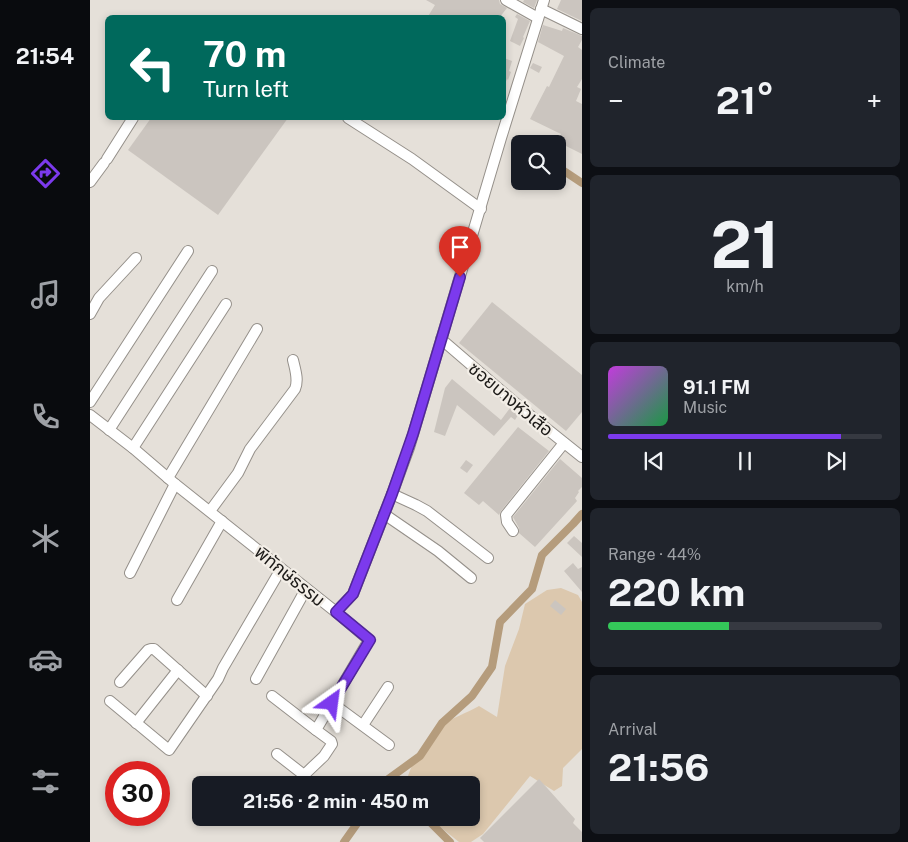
<!DOCTYPE html>
<html lang="en">
<head>
<meta charset="utf-8">
<style>
	:root { --surface:#171b24; --page:#20242c; --text:#f1f3f6; --muted:#9ea1a6; --line:#363941; --accent:#7c3aed }
	body { margin:0; font-family:"Public Sans","Noto Sans Thai",sans-serif; background:var(--page); color:var(--text); height:100vh; display:flex; flex-direction:column; font-size:19px; white-space:nowrap }
	* { box-sizing:border-box; margin:0 }
	p { font-size:16px; color:var(--muted) }
	.icon { flex:none; width:28px; height:28px; fill:none; stroke:currentColor; stroke-width:2; stroke-linecap:round; stroke-linejoin:round }
	.map { position:relative; flex:1; overflow:hidden }
	.side { display:flex; flex-direction:column; gap:8px; padding:8px; background:#0d0f14; width:326px }
	.side>* { flex:none }
	.top-card { position:absolute; left:15px; top:15px; width:401px; height:105px; border-radius:8px; box-shadow:0 2px 8px #0003; background:#00695c; color:#fff; overflow:hidden }
	.buttons { position:absolute; left:421px; top:135px; display:grid; gap:10px }
	.buttons a { display:grid; place-items:center; width:55px; height:55px; border-radius:8px; background:var(--surface); box-shadow:0 2px 8px #0003; font-size:25px }
	.speed { position:absolute; left:15px; top:761px; display:flex; gap:10px; font-size:25px; font-weight:700; text-align:center }
	.speed>* { display:grid; place-content:center; width:65px; height:65px; border-radius:50%; background:var(--surface); box-shadow:0 2px 8px #0003; line-height:1 }
	.speed .limit { border:8px solid #d22; background:#fff; color:#111 }
	.pin { position:absolute; display:grid; place-items:center; width:42px; height:42px; color:#fff; margin:-51px -21px; border-radius:50% 50% 50% 0; rotate:-45deg; box-shadow:0 0 5px #0007 }
	.pin .icon { rotate:45deg }
	.me { position:absolute; width:55px; margin:-28px; rotate:31deg; stroke-linejoin:round; filter:drop-shadow(0 0 4px #0008) }
	.turn { display:flex; align-items:center; gap:18px; height:105px; padding:0 15px; font-size:22px }
	.turn .icon { width:65px; height:65px; stroke-width:2.5 }
	.turn b { display:block; font-size:35px; line-height:42px }
	.big { font-size:38px; font-weight:700; line-height:1.1 }
	.side .widget { flex:1; display:flex; flex-direction:column; justify-content:center; gap:8px; min-width:0; padding:0 18px; border-radius:8px; background:var(--page) }
	.side .dial { align-items:center; gap:0 }
	.dial b { font-size:65px; line-height:1 }
	.song { display:flex; align-items:center; gap:15px }
	.cover { width:60px; height:60px; border-radius:8px; background:linear-gradient(135deg,hsl(290 70% 55%),hsl(140 70% 35%)) }
	.played { height:5px; border-radius:2px; background:linear-gradient(90deg,var(--accent) 85%,var(--line) 85%) }
	.keys { display:flex; justify-content:space-around; direction:ltr }
	.heat { display:flex; justify-content:space-between; align-items:center; font-size:28px; direction:ltr }
	.charge { height:8px; border-radius:4px; background:linear-gradient(90deg,#34c759 44%,var(--line) 0) }
	.trip { position:absolute; left:102px; top:776px; width:288px; height:50px; border-radius:8px; background:var(--surface); box-shadow:0 2px 8px #0003; font-weight:700; line-height:50px; text-align:center }
	main { display:flex; flex:1; min-height:0 }
	.dock { display:flex; flex-direction:column; width:90px; justify-content:space-around; align-items:center; background:#090b0e; color:var(--muted) }
	.dock .icon { width:35px; height:35px }
	.dock .on { color:var(--accent) }
	.dock b { font-size:22px; color:var(--text) }
	.map>svg:first-child { display:block }
</style>
</head>
<body>
<main>
<nav class="dock">
<b>21:54</b>
<svg class="icon on" aria-label="directions" viewBox="0 0 24 24"><path d="M12 3l9 9-9 9-9-9zM9 14v-3h6M13 9l2 2-2 2"/></svg>
<svg class="icon" aria-label="music" viewBox="0 0 24 24"><path d="M9 18V5l10-2v13"/><circle cx="6" cy="18" r="3"/><circle cx="16" cy="16" r="3"/></svg>
<svg class="icon" aria-label="phone" viewBox="0 0 24 24"><path d="M5 4h4l2 5-3 2q2 4 5 5l2-3 5 2v4C11 20 4 13 5 4z"/></svg>
<svg class="icon" aria-label="climate" viewBox="0 0 24 24"><path d="M12 3v18M4 7l16 10M4 17L20 7"/></svg>
<svg class="icon" aria-label="car" viewBox="0 0 24 24"><path d="M5 17H2v-5l4-1 3-4h7l3 4 3 1v5h-3M9 17h6M6 11h13"/><circle cx="7" cy="17" r="2"/><circle cx="17" cy="17" r="2"/></svg>
<svg class="icon" aria-label="filters" viewBox="0 0 24 24"><path d="M4 7h16M4 17h16"/><circle cx="9" cy="7" r="2"/><circle cx="15" cy="17" r="2"/></svg>
</nav>
<div class="map">
<svg width="492" height="842" viewBox="0 0 492 842">
	<rect width="100%" height="100%" fill="#e5e0d9"/>
	<path fill="#dcc8ae" d="M471 588 488 595 492 602V749L473 768 472 786 464 791 440 776 393 834 381 842H369L339 818H381V785H316C318 767 336 737 351 726 361 718 377 713 389 706L407 717 415 666 429 629 435 604 457 590Z"/>
	<g fill="none" stroke-linecap="round" stroke-linejoin="round">
		<g stroke="#b59c7c" stroke-width="8">
			<path d="M433 143 434 144"/>
			<path d="M468 167 492 183"/>
			<path d="M293 785 297 780 330 756 352 723 382 696 402 667 410 622 442 589 452 555 483 524 492 514"/>
			<path d="M336 818 360 842"/>
			<path d="M254 842 271 818"/>
		</g>
	</g>
	<g fill="#cbc5bf">
		<path d="M336 0H409L410 4 417 8 409 18H337L345 5Z"/>
		<path d="M434 0H447L444 8 433 2Z"/>
		<path d="M471 0H492V21L467 9Z"/>
		<path d="M427 14 440 21 433 37 434 38 430 46 420 41 428 19 425 17Z"/>
		<path d="M453 25 472 31 473 28 492 36V40L488 47 492 50V79L487 87 491 89 486 101 492 104V154L468 142 471 134 440 119 457 86 459 87 474 56 448 42Z"/>
		<path d="M414 58 422 61 419 71 421 72 418 80 417 79 415 84H414Z"/>
		<path d="M443 63 452 67 449 73 440 68Z"/>
		<path d="M61 118H198L128 215 38 150Z"/>
		<path d="M402 302 492 375V412L476 431 369 343Z"/>
		<path d="M362 379 411 420 420 408 428 415 425 420 421 417 404 436 367 405 355 436 344 432 355 388Z"/>
		<path d="M428 427 459 451 411 511 409 515 393 501 389 505 374 493Z"/>
		<path d="M470 459 492 478V487L488 491 489 492 485 498 487 501 445 547 429 533V528L423 517Z"/>
		<path d="M376 460 383 465 377 473 370 468Z"/>
		<path d="M484 536 492 543V557L477 543Z"/>
		<path d="M483 563 488 569 492 567V592L474 571Z"/>
		<path d="M465 600 476 609 471 615 460 606Z"/>
		<path d="M449 779 485 819 483 823 492 832V842H394L390 838Z"/>
	</g>
	<g fill="none" stroke-linecap="round" stroke-linejoin="round">
		<defs>
			<g id="minor">
				<path d="M416 0 448 18"/>
				<path d="M451 9 492 29"/>
				<path d="M258 118 322 159 391 209"/>
				<path d="M17 159 43 118"/>
				<path d="M0 182 14 163"/>
				<path d="M0 314 9 298 46 258"/>
				<path d="M351 339 437 413 492 457"/>
				<path d="M0 402 98 251"/>
				<path d="M0 415 43 448 85 484 246 612 263 594 302 494 319 448 411 138 454 0"/>
				<path d="M19 430 122 271"/>
				<path d="M43 448 136 304"/>
				<path d="M78 478 167 329"/>
				<path d="M302 494 326 505 337 511 398 558"/>
				<path d="M120 511 148 473 160 449 205 389C209 380 205 369 203 360"/>
				<path d="M294 514 348 551 381 578"/>
				<path d="M423 531 417 522 416 515 474 443"/>
				<path d="M40 573 85 484"/>
				<path d="M87 600 132 521"/>
				<path d="M166 679 216 589"/>
				<path d="M30 682 58 650 61 649H64L117 696"/>
				<path d="M182 696 226 730 279 640 246 612"/>
				<path d="M20 701 79 750 128 679 133 668 191 569"/>
				<path d="M242 703 299 745"/>
				<path d="M46 723 88 670"/>
				<path d="M273 725 298 687"/>
				<path d="M187 754 214 775 234 756 242 744 241 741 226 730"/>
			</g>
		</defs>
		<use href="#minor" stroke="#95908a" stroke-width="12"/>
		<use href="#minor" stroke="#fff" stroke-width="10"/>
	</g>
	<g fill="none" stroke-linecap="round" stroke-linejoin="round">
		<defs>
			<path id="route" d="M242 703 280 640 246 612 263 594 302 494 323 434 370 277"/>
		</defs>
		<use href="#route" stroke="#51269a" stroke-width="12"/>
		<use href="#route" stroke="#7c3aed" stroke-width="9"/>
	</g>
	<g text-anchor="middle" dominant-baseline="central" stroke-width="4.5" stroke-linejoin="round" paint-order="stroke">
		<g font-size="18" fill="#1c1a18" stroke="#f2ede6">
			<text transform="translate(421 399) rotate(40)">ซอยบางหัวเสือ</text>
			<text transform="translate(200 576) rotate(39)">พิทักษ์ธรรม</text>
		</g>
	</g>
</svg>
<div class="buttons">
<a><svg class="icon" aria-label="search" viewBox="0 0 24 24"><circle cx="10" cy="10" r="6"/><path d="M15 15l6 6"/></svg></a>
</div>
<div class="speed"><div class="limit">30</div></div>
<div class="pin" style="left:370px;top:277px;background:#d93025"><svg class="icon" aria-label="arrive" viewBox="0 0 24 24"><path d="M6 21V4h12l-3 4 3 4H6"/></svg></div>
<svg class="me" style="left:242px;top:703px" viewBox="-20 -20 40 40"><path d="M0-17L14 15 0 8-14 15z" fill="#7c3aed" stroke="#fff" stroke-width="4"/></svg>
<div class="trip">21:56 · 2 min · 450 m</div>
<div class="top-card">
<div class="turn"><svg class="icon" aria-label="left" viewBox="0 0 24 24"><path d="M17 20v-9H6M10 6l-5 5 5 5"/></svg><div><b>70 m</b>Turn left</div></div>
</div>
</div>
<section class="side">
<div class="widget"><p>Climate</p>
<div class="heat"><a>−</a><b class="big">21°</b><a>+</a></div>
</div>
<div class="widget dial"><b>21</b><p>km/h</p></div>
<div class="widget">
<div class="song"><i class="cover"></i><div><b>91.1 FM</b><p>Music</p></div></div>
<div class="played"></div>
<div class="keys"><svg class="icon" aria-label="previous" viewBox="0 0 24 24"><path d="M18 5L8 12l10 7zM5 5v14"/></svg><svg class="icon" aria-label="pause" viewBox="0 0 24 24"><path d="M8 5v14M16 5v14"/></svg><svg class="icon" aria-label="next" viewBox="0 0 24 24"><path d="M6 5l10 7-10 7zM19 5v14"/></svg></div>
</div>
<div class="widget"><p>Range · 44%</p><b class="big">220 km</b><div class="charge"></div></div>
<div class="widget"><p>Arrival</p><b class="big">21:56</b></div>
</section>
</main>
</body>
</html>
